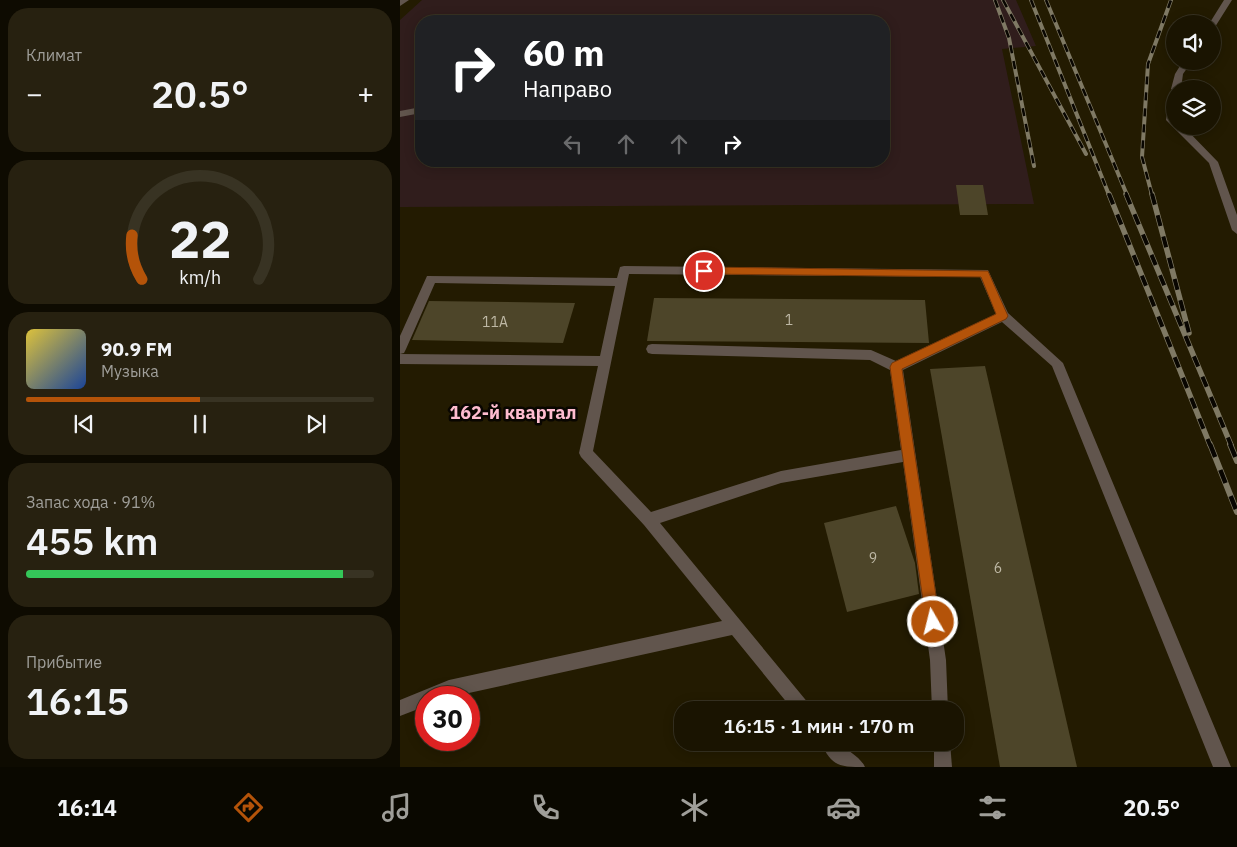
<!DOCTYPE html>
<html lang="ru">
<head>
<meta charset="utf-8">
<style>
	:root { --surface:#1a1401; --page:#272110; --text:#f1f3f6; --muted:#9f9e99; --line:#383323; --accent:#b45309 }
	body { margin:0; font-family:"IBM Plex Sans",sans-serif; background:var(--page); color:var(--text); height:100vh; display:flex; flex-direction:column; font-size:19px; white-space:nowrap }
	* { box-sizing:border-box; margin:0 }
	p { font-size:16px; color:var(--muted) }
	.icon { flex:none; width:28px; height:28px; fill:none; stroke:currentColor; stroke-width:2; stroke-linecap:round; stroke-linejoin:round }
	.map { position:relative; flex:1; overflow:hidden }
	.side { display:flex; flex-direction:column; gap:8px; padding:8px; background:#0e0b01; width:400px }
	.side>* { flex:none }
	.hud { position:absolute; left:15px; top:15px; width:475px; height:152px; border-radius:20px; box-shadow:0 2px 12px #0003,0 0 0 1px var(--line); background:#202124; color:#fff; overflow:hidden }
	.tools { position:absolute; left:766px; top:15px; display:grid; gap:10px }
	.tools a { display:grid; place-items:center; width:55px; height:55px; border-radius:50%; background:var(--surface); box-shadow:0 2px 12px #0003,0 0 0 1px var(--line); font-size:25px }
	.speed { position:absolute; left:15px; top:686px; display:flex; gap:10px; font-size:25px; font-weight:700; text-align:center }
	.speed>* { display:grid; place-content:center; width:65px; height:65px; border-radius:50%; background:var(--surface); box-shadow:0 2px 12px #0003,0 0 0 1px var(--line); line-height:1 }
	.speed .limit { border:8px solid #d22; background:#fff; color:#111 }
	.pin { position:absolute; display:grid; place-items:center; width:42px; height:42px; color:#fff; margin:-21px; border:2px solid #fff; border-radius:50%; box-shadow:0 1px 5px #0007 }
	.me { position:absolute; width:55px; margin:-28px; rotate:352deg; stroke-linejoin:round; filter:drop-shadow(0 0 4px #0008) }
	.turn { display:flex; align-items:center; gap:18px; height:105px; padding:0 25px; font-size:22px }
	.turn .icon { width:65px; height:65px; stroke-width:2.5 }
	.turn b { display:block; font-size:35px; line-height:42px }
	.lanes { display:flex; align-items:center; height:48px; padding:0 25px; background:#0003; justify-content:center; gap:25px; direction:ltr }
	.lanes .off { opacity:.35 }
	.big { font-size:38px; font-weight:600; line-height:1.1 }
	.side .card { flex:1; display:flex; flex-direction:column; justify-content:center; gap:8px; min-width:0; padding:0 18px; border-radius:20px; background:var(--page) }
	.side .dial { align-items:center; gap:0 }
	.dial svg { height:130px; overflow:visible; fill:none; stroke:var(--line); stroke-width:7; stroke-linecap:round; text-anchor:middle }
	.dial text { fill:var(--text); stroke:none }
	.song { display:flex; align-items:center; gap:15px }
	.cover { width:60px; height:60px; border-radius:8px; background:linear-gradient(135deg,hsl(50 70% 55%),hsl(220 70% 35%)) }
	.played { height:5px; border-radius:2px; background:linear-gradient(90deg,var(--accent) 50%,var(--line) 50%) }
	.keys { display:flex; justify-content:space-around; direction:ltr }
	.heat { display:flex; justify-content:space-between; align-items:center; font-size:28px; direction:ltr }
	.charge { height:8px; border-radius:4px; background:linear-gradient(90deg,#34c759 91%,var(--line) 0) }
	.trip { position:absolute; left:274px; top:701px; width:290px; height:50px; border-radius:20px; background:var(--surface); box-shadow:0 2px 12px #0003,0 0 0 1px var(--line); font-weight:600; line-height:50px; text-align:center }
	.tabs { display:flex; height:80px; justify-content:space-around; align-items:center; background:#0a0800; color:var(--muted) }
	.tabs .icon { width:35px; height:35px }
	.tabs .selected { color:var(--accent) }
	.tabs b { font-size:22px; color:var(--text) }
	main { display:flex; flex:1; min-height:0 }
	.map>svg:first-child { display:block }
</style>
</head>
<body>
<main>
<section class="side">
<div class="card"><p>Климат</p>
<div class="heat"><a>−</a><b class="big">20.5°</b><a>+</a></div>
</div>
<div class="card dial"><svg viewBox="0 0 100 80">
<path d="M14 69A42 42 0 1 1 86 69"/>
<path d="M14 69A42 42 0 0 1 8 42" stroke="#b45309"/>
<text x="50" y="56" font-size="32" font-weight="700">22</text>
<text x="50" y="72" font-size="11">km/h</text>
</svg></div>
<div class="card">
<div class="song"><i class="cover"></i><div><b>90.9 FM</b><p>Музыка</p></div></div>
<div class="played"></div>
<div class="keys"><svg class="icon" aria-label="previous" viewBox="0 0 24 24"><path d="M18 5L8 12l10 7zM5 5v14"/></svg><svg class="icon" aria-label="pause" viewBox="0 0 24 24"><path d="M8 5v14M16 5v14"/></svg><svg class="icon" aria-label="next" viewBox="0 0 24 24"><path d="M6 5l10 7-10 7zM19 5v14"/></svg></div>
</div>
<div class="card"><p>Запас хода · 91%</p><b class="big">455 km</b><div class="charge"></div></div>
<div class="card"><p>Прибытие</p><b class="big">16:15</b></div>
</section>
<div class="map">
<svg width="837" height="767" viewBox="0 0 837 767">
	<rect width="100%" height="100%" fill="#231b01"/>
	<path fill="#301d1c" fill-rule="evenodd" d="M22 0H616L636 46 602 49 634 204 0 207V20ZM21 21H484V161H21Z"/>
	<g fill="#4d4529">
		<path d="M556 185H583L588 215H560Z"/>
		<path d="M254 298 525 300 529 343 247 341Z"/>
		<path d="M29 301 175 303 163 343 12 340Z"/>
		<path d="M585 366 677 767H600L530 369Z"/>
		<path d="M496 506 515 563 519 594 447 612 424 523Z"/>
	</g>
	<g fill="none" stroke-linecap="round" stroke-linejoin="round">
		<g fill="#61554d" fill-rule="evenodd">
			<path d="M0 0H9L0 6Z"/>
			<path d="M824 0H832L815 27H812V24H809Z"/>
			<path d="M783 61H792L783 74 781 89H775V126H783L818 162 837 215V234L832 230 809 163 766 120 770 94 774 91 771 89 775 74Z"/>
			<path d="M21 107V113L0 117V111Z"/>
			<path d="M224 266 588 270 608 313 663 363 831 767H813L652 366 602 322 503 370 546 660 548 710H532L530 660 503 462 381 483 260 523 409 704 411 710H393L332 635 46 698H26V706L0 716V700L49 680 322 621 244 525 181 457 179 453 198 366 0 364V336L27 276 217 278 220 267ZM229 274 580 277 596 314 496 361 471 350 252 344 248 345 246 349 248 353 252 354 470 360 490 370 501 450 381 471 251 512 193 451ZM35 283 215 286 200 356 0 354 4 353 6 349Z"/>
			<path d="M421 742H440C447 752 460 756 465 767 441 767 431 767 421 742Z"/>
			<path d="M534 742H550L552 767H534Z"/>
		</g>
		<defs>
			<g id="rail-far2">
				<path d="M595 0 609 38 634 166"/>
				<path d="M603 0 686 154"/>
				<path d="M631 0 709 195"/>
				<path d="M646 0 727 195"/>
				<path d="M752 195 742 157 748 64 771 0"/>
			</g>
			<g id="rail-far1">
				<path d="M709 194 810 445"/>
				<path d="M726 194 831 445"/>
				<path d="M752 194 789 333"/>
			</g>
			<g id="rail">
				<path d="M810 444 837 512"/>
				<path d="M830 444 837 461"/>
			</g>
		</defs>
		<use href="#rail-far2" stroke="#7f7964" stroke-width="4"/>
		<use href="#rail-far1" stroke="#7f7964" stroke-width="5.5"/>
		<use href="#rail" stroke="#7f7964" stroke-width="6"/>
		<use href="#rail-far2" stroke="#090601" stroke-width="2.5" stroke-dasharray="8" stroke-linecap="butt"/>
		<use href="#rail-far1" stroke="#090601" stroke-width="4" stroke-dasharray="11" stroke-linecap="butt"/>
		<use href="#rail" stroke="#090601" stroke-width="4.5" stroke-dasharray="14" stroke-linecap="butt"/>
	</g>
	<path fill="#b45309" stroke="#753606" d="M304 267 588 271 608 316 606 319 502 369 540 622 538 627 533 629 528 627 526 622 490 367 492 363 596 314 581 277 304 274 299 271Z"/>
	<g text-anchor="middle" dominant-baseline="central" stroke-width="5" stroke-linejoin="round" paint-order="stroke">
		<g font-size="14" fill="#beb8a5">
			<text x="389" y="320">1</text>
			<text x="95" y="322">11А</text>
			<text x="473" y="558">9</text>
			<text x="598" y="568">6</text>
		</g>
		<g font-size="18" font-weight="bold" fill="#febccf" stroke="#090601">
			<text x="113" y="412">162-й квартал</text>
		</g>
	</g>
</svg>
<div class="tools">
<a><svg class="icon" aria-label="sound" viewBox="0 0 24 24"><path d="M4 9h4l5-4v14l-5-4H4zM17 9q2 3 0 6"/></svg></a>
<a><svg class="icon" aria-label="layers" viewBox="0 0 24 24"><path d="M12 4l9 5-9 5-9-5zM3 14l9 5 9-5"/></svg></a>
</div>
<div class="speed"><div class="limit">30</div></div>
<div class="pin" style="left:304px;top:271px;background:#d93025"><svg class="icon" aria-label="arrive" viewBox="0 0 24 24"><path d="M6 21V4h12l-3 4 3 4H6"/></svg></div>
<svg class="me" style="left:533px;top:622px" viewBox="-20 -20 40 40"><circle r="17" fill="#b45309" stroke="#fff" stroke-width="3"/><path d="M0-11L8 9 0 5-8 9z" fill="#fff"/></svg>
<div class="trip">16:15 · 1 мин · 170 m</div>
<div class="hud">
<div class="turn"><svg class="icon" aria-label="right" viewBox="0 0 24 24"><path d="M7 20v-9h11M14 6l5 5-5 5"/></svg><div><b>60 m</b>Направо</div></div>
<div class="lanes"><svg class="icon off" aria-label="left" viewBox="0 0 24 24"><path d="M17 20v-9H6M10 6l-5 5 5 5"/></svg><svg class="icon off" aria-label="ahead" viewBox="0 0 24 24"><path d="M12 20V5M6 11l6-6 6 6"/></svg><svg class="icon off" aria-label="ahead" viewBox="0 0 24 24"><path d="M12 20V5M6 11l6-6 6 6"/></svg><svg class="icon" aria-label="right" viewBox="0 0 24 24"><path d="M7 20v-9h11M14 6l5 5-5 5"/></svg></div>
</div>
</div>
</main>
<nav class="tabs">
<b>16:14</b>
<svg class="icon selected" aria-label="directions" viewBox="0 0 24 24"><path d="M12 3l9 9-9 9-9-9zM9 14v-3h6M13 9l2 2-2 2"/></svg>
<svg class="icon" aria-label="music" viewBox="0 0 24 24"><path d="M9 18V5l10-2v13"/><circle cx="6" cy="18" r="3"/><circle cx="16" cy="16" r="3"/></svg>
<svg class="icon" aria-label="phone" viewBox="0 0 24 24"><path d="M5 4h4l2 5-3 2q2 4 5 5l2-3 5 2v4C11 20 4 13 5 4z"/></svg>
<svg class="icon" aria-label="climate" viewBox="0 0 24 24"><path d="M12 3v18M4 7l16 10M4 17L20 7"/></svg>
<svg class="icon" aria-label="car" viewBox="0 0 24 24"><path d="M5 17H2v-5l4-1 3-4h7l3 4 3 1v5h-3M9 17h6M6 11h13"/><circle cx="7" cy="17" r="2"/><circle cx="17" cy="17" r="2"/></svg>
<svg class="icon" aria-label="filters" viewBox="0 0 24 24"><path d="M4 7h16M4 17h16"/><circle cx="9" cy="7" r="2"/><circle cx="15" cy="17" r="2"/></svg>
<b>20.5°</b>
</nav>
</body>
</html>
